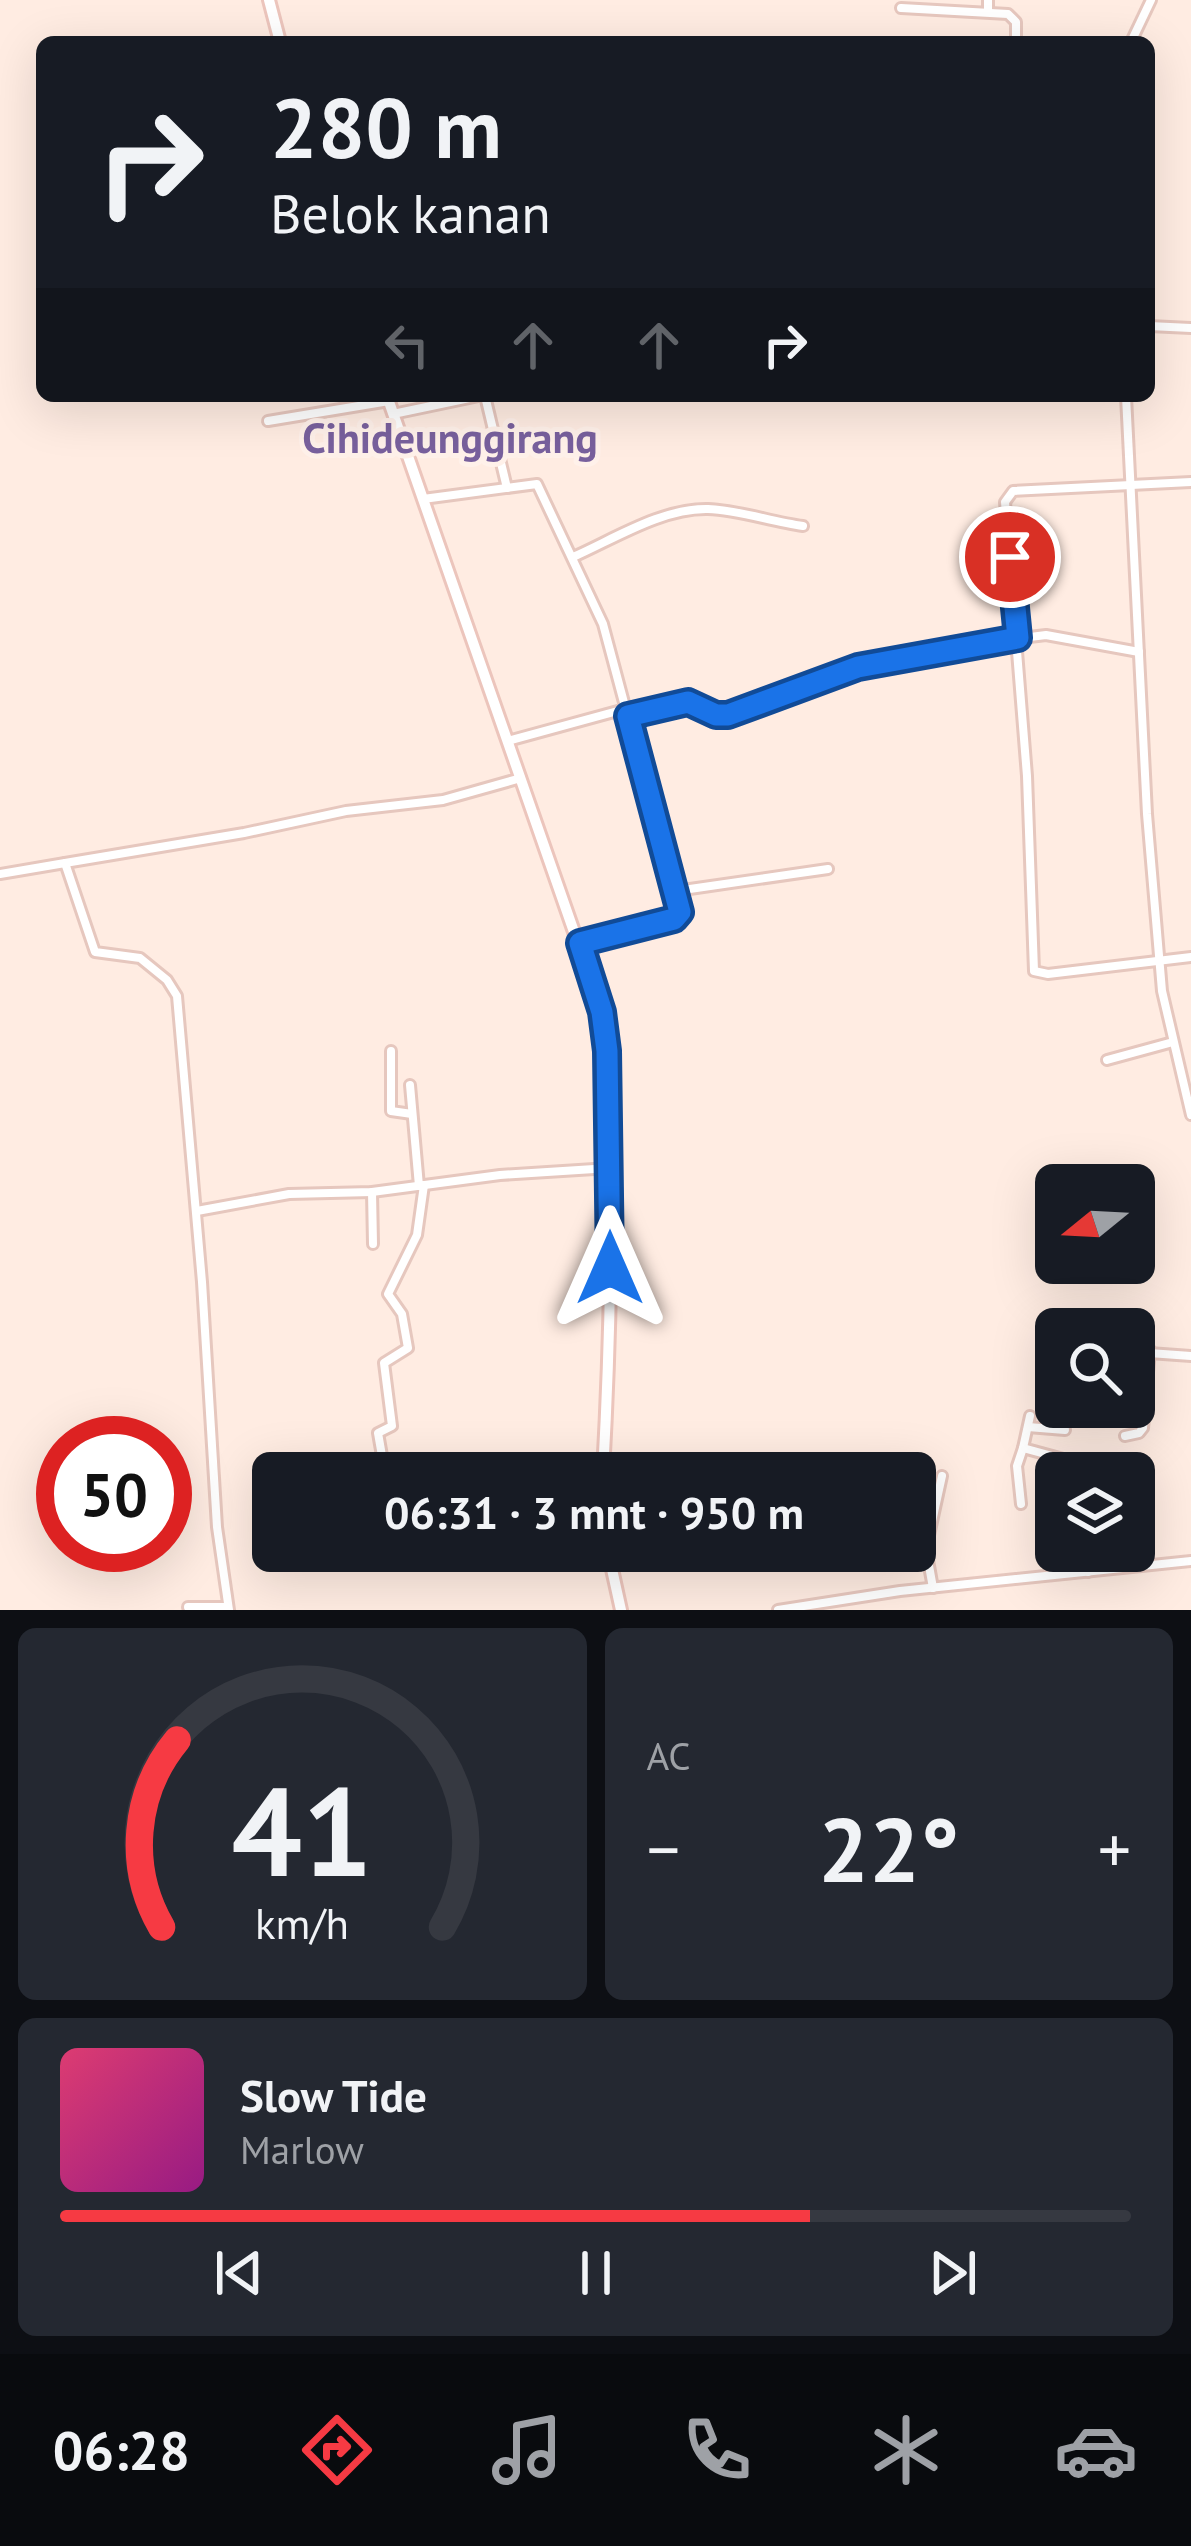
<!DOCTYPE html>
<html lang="id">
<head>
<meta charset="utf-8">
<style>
	:root { --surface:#171b24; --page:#242831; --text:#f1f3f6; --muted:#9ea1a6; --line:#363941; --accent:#f63a43 }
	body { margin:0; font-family:"PT Sans",sans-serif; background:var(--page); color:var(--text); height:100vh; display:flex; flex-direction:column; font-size:45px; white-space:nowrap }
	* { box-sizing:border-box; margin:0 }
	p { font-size:39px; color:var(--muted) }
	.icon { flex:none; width:66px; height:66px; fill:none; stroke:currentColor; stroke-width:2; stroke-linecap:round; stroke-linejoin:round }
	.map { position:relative; height:1610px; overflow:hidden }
	.details { display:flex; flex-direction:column; gap:18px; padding:18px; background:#0d0f14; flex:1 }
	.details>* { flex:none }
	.guide { position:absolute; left:36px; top:36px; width:1119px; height:366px; border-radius:18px; box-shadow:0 12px 48px #0002; background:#171b24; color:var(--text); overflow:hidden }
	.needle { width:78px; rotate:252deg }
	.fabs { position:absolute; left:1035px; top:1164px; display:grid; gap:24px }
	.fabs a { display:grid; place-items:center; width:120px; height:120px; border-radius:18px; background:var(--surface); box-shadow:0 12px 48px #0002; font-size:60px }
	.speed { position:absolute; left:36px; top:1416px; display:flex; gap:24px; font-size:60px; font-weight:700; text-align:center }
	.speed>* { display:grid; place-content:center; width:156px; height:156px; border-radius:50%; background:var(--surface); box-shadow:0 12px 48px #0002; line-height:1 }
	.speed .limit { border:18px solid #d22; background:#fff; color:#111 }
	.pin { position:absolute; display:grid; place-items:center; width:102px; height:102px; color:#fff; margin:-51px; border:6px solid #fff; border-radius:50%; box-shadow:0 3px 12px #0007 }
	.me { position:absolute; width:132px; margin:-66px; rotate:0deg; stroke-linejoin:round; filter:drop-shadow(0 0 9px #0008) }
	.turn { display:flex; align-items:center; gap:42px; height:252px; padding:0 36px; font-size:54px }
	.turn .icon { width:156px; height:156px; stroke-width:2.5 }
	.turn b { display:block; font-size:84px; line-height:102px }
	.lanes { display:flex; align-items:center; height:114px; padding:0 36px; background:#0003; justify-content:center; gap:60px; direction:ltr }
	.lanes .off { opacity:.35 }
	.big { font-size:90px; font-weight:800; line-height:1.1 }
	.details .tile { flex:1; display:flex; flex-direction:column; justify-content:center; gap:18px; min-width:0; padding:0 42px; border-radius:18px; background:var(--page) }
	.details .dial { align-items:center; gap:0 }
	.dial svg { height:312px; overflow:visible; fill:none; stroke:var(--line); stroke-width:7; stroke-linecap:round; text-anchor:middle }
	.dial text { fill:var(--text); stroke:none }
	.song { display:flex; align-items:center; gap:36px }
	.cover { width:144px; height:144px; border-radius:18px; background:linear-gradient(135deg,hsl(340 70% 55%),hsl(310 70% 35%)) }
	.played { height:12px; border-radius:6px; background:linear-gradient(90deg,var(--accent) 70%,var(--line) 70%) }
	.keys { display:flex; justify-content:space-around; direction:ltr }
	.heat { display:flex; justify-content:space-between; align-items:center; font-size:66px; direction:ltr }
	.details .tiles { flex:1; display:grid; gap:18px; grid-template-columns:1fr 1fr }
	.tile:last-child { grid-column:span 2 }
	.trip { position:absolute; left:252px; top:1452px; width:684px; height:120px; border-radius:18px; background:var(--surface); box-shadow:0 12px 48px #0002; font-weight:800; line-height:120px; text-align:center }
	.menu { display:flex; height:192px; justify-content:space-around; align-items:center; background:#090b0e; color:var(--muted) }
	.menu .icon { width:84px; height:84px }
	.menu .on { color:var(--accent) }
	.menu b { font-size:54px; color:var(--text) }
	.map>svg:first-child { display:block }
</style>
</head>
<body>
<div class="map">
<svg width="1191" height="1610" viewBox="0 0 1191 1610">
	<rect width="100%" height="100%" fill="#ffece2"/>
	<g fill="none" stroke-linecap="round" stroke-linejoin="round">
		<defs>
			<g id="street">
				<path d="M988 0V12"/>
				<path d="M901 8 1008 14 1016 22V42"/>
				<path d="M1131 42 1151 0"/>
				<path d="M1149 326 1191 328"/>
				<path d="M485 396 507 488"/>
				<path d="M1126 396 1147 814 1162 991 1191 1115"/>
				<path d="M393 414 479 396"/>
				<path d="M268 421 389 401"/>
				<path d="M1191 482 1013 491 1005 502 1027 776 1034 971 1048 974 1191 957"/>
				<path d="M423 499 537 484 603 624 680 912 674 919 580 943"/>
				<path d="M573 557C614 539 662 508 708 509 739 510 772 522 803 526"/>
				<path d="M628 716 689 702 716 715H728L858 667 964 645 1046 635 1139 652"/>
				<path d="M508 741 625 709"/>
				<path d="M0 874 65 863"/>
				<path d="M676 891 828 869"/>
				<path d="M391 1051V1111L412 1114"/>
				<path d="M1107 1060 1173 1042"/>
				<path d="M410 1085 419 1186"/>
				<path d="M372 1192 373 1244"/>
				<path d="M197 1211 289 1194 372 1192 500 1175 610 1168"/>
				<path d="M1149 1353 1191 1356"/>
				<path d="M1030 1416 1023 1448 1078 1463 1080 1473"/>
				<path d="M1028 1427 1065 1430"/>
				<path d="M1125 1436 1139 1433 1143 1428 1150 1350"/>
				<path d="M385 1473 378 1433 392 1426 384 1363 408 1348 402 1314 388 1294 417 1235 424 1185"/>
				<path d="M1021 1504 1017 1466 1023 1448"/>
				<path d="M1085 1551 1088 1572"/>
				<path d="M933 1588 926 1549 942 1476"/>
				<path d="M188 1607H228"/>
				<path d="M229 1610 217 1527 202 1282 177 996 167 980 140 958 95 952 65 863 244 833 346 811 443 800 521 778"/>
				<path d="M778 1610 900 1591 1191 1561"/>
			</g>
			<g id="secondary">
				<path d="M269 0 280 42"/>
				<path d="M387 396 602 1012C610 1057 608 1104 610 1150 612 1258 609 1365 603 1473"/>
				<path d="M608 1551 621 1610"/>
			</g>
		</defs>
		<use href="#street" stroke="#e6c7be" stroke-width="14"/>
		<use href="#secondary" stroke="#ecc5bc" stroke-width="16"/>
		<use href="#street" stroke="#fff" stroke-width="8"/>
		<use href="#secondary" stroke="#fff" stroke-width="10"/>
	</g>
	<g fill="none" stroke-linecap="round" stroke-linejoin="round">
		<defs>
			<path id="route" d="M610 1268 607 1051 602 1012 580 943 674 919 680 912 628 716 688 702 716 715H728L858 667 1018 638 1010 557"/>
		</defs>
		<use href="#route" stroke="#114b97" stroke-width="30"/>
		<use href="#route" stroke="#1a73e8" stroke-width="21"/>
	</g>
	<g text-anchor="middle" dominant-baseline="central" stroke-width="10" stroke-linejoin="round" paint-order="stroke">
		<g font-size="42" font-weight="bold" fill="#78609d" stroke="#fff1ea">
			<text x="450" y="437">Cihideunggirang</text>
		</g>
	</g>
</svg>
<div class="fabs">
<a><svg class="needle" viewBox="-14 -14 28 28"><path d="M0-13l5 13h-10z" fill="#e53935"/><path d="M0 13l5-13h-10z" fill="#9ea1a6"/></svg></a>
<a><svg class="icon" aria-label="search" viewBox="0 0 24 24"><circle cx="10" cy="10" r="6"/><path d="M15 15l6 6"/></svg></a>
<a><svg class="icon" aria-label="layers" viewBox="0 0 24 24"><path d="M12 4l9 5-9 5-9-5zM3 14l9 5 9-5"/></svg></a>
</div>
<div class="speed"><div class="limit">50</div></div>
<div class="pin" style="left:1010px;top:557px;background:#d93025"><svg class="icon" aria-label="arrive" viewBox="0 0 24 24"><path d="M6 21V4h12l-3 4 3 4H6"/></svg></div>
<svg class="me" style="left:610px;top:1268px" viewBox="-20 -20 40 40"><path d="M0-17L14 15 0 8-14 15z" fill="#1a73e8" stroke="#fff" stroke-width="4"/></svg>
<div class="trip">06:31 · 3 mnt · 950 m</div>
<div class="guide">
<div class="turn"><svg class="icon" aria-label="right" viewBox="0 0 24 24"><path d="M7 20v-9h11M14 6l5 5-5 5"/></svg><div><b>280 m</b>Belok kanan</div></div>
<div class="lanes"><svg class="icon off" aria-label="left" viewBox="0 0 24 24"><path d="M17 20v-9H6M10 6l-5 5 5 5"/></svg><svg class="icon off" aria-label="ahead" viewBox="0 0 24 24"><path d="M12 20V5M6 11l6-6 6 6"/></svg><svg class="icon off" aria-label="ahead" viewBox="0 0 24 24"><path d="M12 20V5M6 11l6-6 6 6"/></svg><svg class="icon" aria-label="right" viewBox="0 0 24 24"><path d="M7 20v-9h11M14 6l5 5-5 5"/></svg></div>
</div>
</div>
<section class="details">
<div class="tiles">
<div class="tile dial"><svg viewBox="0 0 100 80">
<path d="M14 69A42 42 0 1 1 86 69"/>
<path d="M14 69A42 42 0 0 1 18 21" stroke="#f63a43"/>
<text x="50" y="56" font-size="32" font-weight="700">41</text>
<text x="50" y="72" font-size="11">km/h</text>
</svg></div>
<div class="tile"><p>AC</p>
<div class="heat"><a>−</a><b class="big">22°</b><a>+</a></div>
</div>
<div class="tile">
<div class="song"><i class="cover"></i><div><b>Slow Tide</b><p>Marlow</p></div></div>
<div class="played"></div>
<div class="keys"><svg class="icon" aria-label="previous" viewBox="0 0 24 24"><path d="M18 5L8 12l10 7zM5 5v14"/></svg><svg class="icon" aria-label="pause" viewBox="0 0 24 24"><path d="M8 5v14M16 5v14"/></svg><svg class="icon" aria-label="next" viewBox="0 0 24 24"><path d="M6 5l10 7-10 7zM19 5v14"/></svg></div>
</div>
</div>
</section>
<nav class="menu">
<b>06:28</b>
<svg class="icon on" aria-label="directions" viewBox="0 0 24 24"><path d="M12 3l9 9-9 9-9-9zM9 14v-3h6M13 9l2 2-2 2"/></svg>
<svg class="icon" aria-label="music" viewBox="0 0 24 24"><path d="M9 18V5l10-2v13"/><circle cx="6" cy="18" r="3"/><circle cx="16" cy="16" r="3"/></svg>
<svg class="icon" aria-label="phone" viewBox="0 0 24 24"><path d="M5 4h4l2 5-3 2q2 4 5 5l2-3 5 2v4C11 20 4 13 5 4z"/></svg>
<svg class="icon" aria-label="climate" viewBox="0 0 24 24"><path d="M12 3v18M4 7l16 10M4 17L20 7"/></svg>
<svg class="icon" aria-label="car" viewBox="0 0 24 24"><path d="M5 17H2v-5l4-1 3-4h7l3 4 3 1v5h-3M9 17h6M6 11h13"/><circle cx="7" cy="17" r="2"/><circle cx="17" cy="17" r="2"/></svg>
</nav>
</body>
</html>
